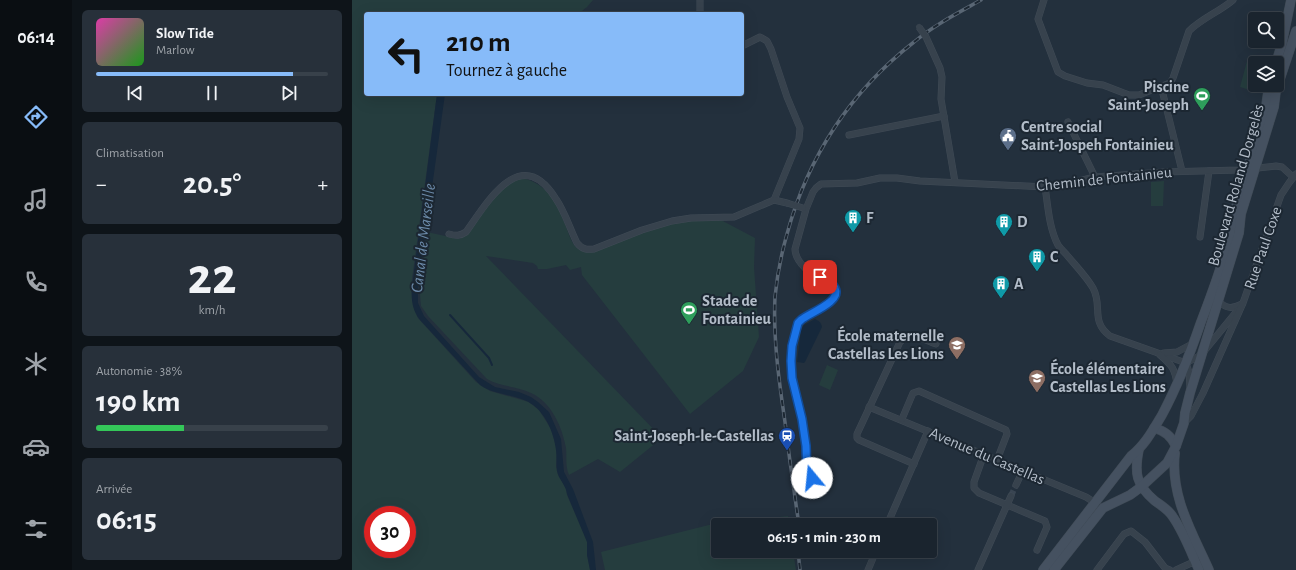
<!DOCTYPE html>
<html lang="fr">
<head>
<meta charset="utf-8">
<style>
	:root { --surface:#1a242e; --page:#27303a; --text:#f1f3f6; --muted:#9fa4aa; --line:#38414a; --accent:#87bbf9 }
	body { margin:0; font-family:"Alegreya Sans",sans-serif; background:var(--page); color:var(--text); height:100vh; display:flex; flex-direction:column; font-size:15px; white-space:nowrap }
	* { box-sizing:border-box; margin:0 }
	p { font-size:13px; color:var(--muted) }
	.icon { flex:none; width:22px; height:22px; fill:none; stroke:currentColor; stroke-width:2; stroke-linecap:round; stroke-linejoin:round }
	.map { position:relative; flex:1; overflow:hidden }
	.drawer { display:flex; flex-direction:column; gap:10px; padding:10px; background:#0e1419; width:280px }
	.drawer>* { flex:none }
	.banner { position:absolute; left:12px; top:12px; width:380px; height:84px; border-radius:4px; box-shadow:0 4px 16px #0002,0 0 0 1px var(--line); background:#87bbf9; color:#111; overflow:hidden }
	.fabs { position:absolute; left:896px; top:12px; display:grid; gap:8px }
	.fabs a { display:grid; place-items:center; width:36px; height:36px; border-radius:4px; background:var(--surface); box-shadow:0 4px 16px #0002,0 0 0 1px var(--line); font-size:20px }
	.speed { position:absolute; left:12px; top:506px; display:flex; gap:8px; font-size:20px; font-weight:700; text-align:center }
	.speed>* { display:grid; place-content:center; width:52px; height:52px; border-radius:50%; background:var(--surface); box-shadow:0 4px 16px #0002,0 0 0 1px var(--line); line-height:1 }
	.speed .limit { border:6px solid #d22; background:#fff; color:#111 }
	.pin { position:absolute; display:grid; place-items:center; width:34px; height:34px; color:#fff; margin:-17px; border-radius:8px; box-shadow:0 2px 6px #0006 }
	.me { position:absolute; width:44px; margin:-22px; rotate:343deg; stroke-linejoin:round; filter:drop-shadow(0 0 3px #0008) }
	.turn { display:flex; align-items:center; gap:14px; height:84px; padding:0 16px; font-size:18px }
	.turn .icon { width:52px; height:52px; stroke-width:2.5 }
	.turn b { display:block; font-size:28px; line-height:34px }
	.big { font-size:30px; font-weight:700; line-height:1.1 }
	.drawer .widget { flex:1; display:flex; flex-direction:column; justify-content:center; gap:6px; min-width:0; padding:0 14px; border-radius:6px; background:var(--page) }
	.drawer .dial { align-items:center; gap:0 }
	.dial b { font-size:52px; line-height:1 }
	.song { display:flex; align-items:center; gap:12px }
	.cover { width:48px; height:48px; border-radius:6px; background:linear-gradient(135deg,hsl(320 70% 55%),hsl(120 70% 35%)) }
	.played { height:4px; border-radius:2px; background:linear-gradient(90deg,var(--accent) 85%,var(--line) 85%) }
	.keys { display:flex; justify-content:space-around; direction:ltr }
	.heat { display:flex; justify-content:space-between; align-items:center; font-size:22px; direction:ltr }
	.charge { height:6px; border-radius:3px; background:linear-gradient(90deg,#34c759 38%,var(--line) 0) }
	.trip { position:absolute; left:359px; top:518px; width:226px; height:40px; border-radius:4px; background:var(--surface); box-shadow:0 4px 16px #0002,0 0 0 1px var(--line); font-weight:700; line-height:40px; text-align:center }
	main { display:flex; flex:1; min-height:0 }
	.tabs { display:flex; flex-direction:column; width:72px; justify-content:space-around; align-items:center; background:#0a0e12; color:var(--muted) }
	.tabs .icon { width:28px; height:28px }
	.tabs .current { color:var(--accent) }
	.tabs b { font-size:18px; color:var(--text) }
	.map>svg:first-child { display:block }
</style>
</head>
<body>
<main>
<nav class="tabs">
<b>06:14</b>
<svg class="icon current" aria-label="directions" viewBox="0 0 24 24"><path d="M12 3l9 9-9 9-9-9zM9 14v-3h6M13 9l2 2-2 2"/></svg>
<svg class="icon" aria-label="music" viewBox="0 0 24 24"><path d="M9 18V5l10-2v13"/><circle cx="6" cy="18" r="3"/><circle cx="16" cy="16" r="3"/></svg>
<svg class="icon" aria-label="phone" viewBox="0 0 24 24"><path d="M5 4h4l2 5-3 2q2 4 5 5l2-3 5 2v4C11 20 4 13 5 4z"/></svg>
<svg class="icon" aria-label="climate" viewBox="0 0 24 24"><path d="M12 3v18M4 7l16 10M4 17L20 7"/></svg>
<svg class="icon" aria-label="car" viewBox="0 0 24 24"><path d="M5 17H2v-5l4-1 3-4h7l3 4 3 1v5h-3M9 17h6M6 11h13"/><circle cx="7" cy="17" r="2"/><circle cx="17" cy="17" r="2"/></svg>
<svg class="icon" aria-label="filters" viewBox="0 0 24 24"><path d="M4 7h16M4 17h16"/><circle cx="9" cy="7" r="2"/><circle cx="15" cy="17" r="2"/></svg>
</nav>
<section class="drawer">
<div class="widget">
<div class="song"><i class="cover"></i><div><b>Slow Tide</b><p>Marlow</p></div></div>
<div class="played"></div>
<div class="keys"><svg class="icon" aria-label="previous" viewBox="0 0 24 24"><path d="M18 5L8 12l10 7zM5 5v14"/></svg><svg class="icon" aria-label="pause" viewBox="0 0 24 24"><path d="M8 5v14M16 5v14"/></svg><svg class="icon" aria-label="next" viewBox="0 0 24 24"><path d="M6 5l10 7-10 7zM19 5v14"/></svg></div>
</div>
<div class="widget"><p>Climatisation</p>
<div class="heat"><a>−</a><b class="big">20.5°</b><a>+</a></div>
</div>
<div class="widget dial"><b>22</b><p>km/h</p></div>
<div class="widget"><p>Autonomie · 38%</p><b class="big">190 km</b><div class="charge"></div></div>
<div class="widget"><p>Arrivée</p><b class="big">06:15</b></div>
</section>
<div class="map">
<svg width="944" height="570" viewBox="0 0 944 570">
	<rect width="100%" height="100%" fill="#23303d"/>
	<g fill="#253d3e" fill-rule="evenodd">
		<path d="M0 0H241L235 7 226 14H14V94H85L60 279C59 294 60 305 66 318L124 382 138 391 177 402 187 410 199 429 205 449 204 467 206 475 214 488 215 495 236 543 235 554 238 570H0ZM21 515H55V549H21Z"/>
		<path d="M895 61 903 63V85H906L904 92 888 87Z"/>
		<path d="M170 178C197 184 206 205 215 229 217 235 220 244 225 248 227 250 231 251 233 252L327 221 367 219 403 238 402 267 407 337 391 371 338 414 230 275 229 267 218 270 214 265 195 269H186L185 266 181 263 134 256 310 438 268 472 246 459 217 475C213 466 215 457 214 448 210 426 199 402 179 393 165 386 149 387 135 379L76 316 69 306 68 294 75 232 107 239 111 237 149 190 157 183Z"/>
		<path d="M812 181 811 206H799V182Z"/>
		<path d="M475 365 486 370 478 390 467 385Z"/>
		<path d="M436 516 437 525H366V551H441L444 570H253L249 552 357 525Z"/>
	</g>
	<g fill="#16283b">
		<path d="M85 94H93L66 288V303L72 316 127 377 143 387 167 392 179 397 186 402 197 412 209 439 212 472 221 489 241 542 244 570H238L235 555V542L215 494C214 485 207 480 205 471 204 464 205 457 204 450 202 431 191 407 172 400 157 394 141 394 128 385L68 320C60 310 59 299 60 287Z"/>
		<path d="M463 319C467 321 469 322 470 327L453 362 452 363 445 362 449 330 452 325Z"/>
	</g>
	<g fill="none" stroke-linecap="round" stroke-linejoin="round">
		<path stroke="#16283b" stroke-width="2" d="M98 315 137 358 140 365"/>
		<path stroke="#394552" stroke-width="6" stroke-dasharray="6 3" stroke-linecap="butt" d="M659 496 664 485"/>
		<defs>
			<g id="minor">
				<path d="M692 0 686 19 706 72 713 76 735 83 751 85 777 95H787L818 83 821 78 837 31C850 18 867 12 881 0"/>
				<path d="M348 14V0"/>
				<path d="M574 37 588 68 590 77 589 99 603 182"/>
				<path d="M390 46 408 37 415 41 419 49 435 97 448 128 447 139 422 200"/>
				<path d="M809 86 830 171"/>
				<path d="M716 122 743 177"/>
				<path d="M497 135 592 116"/>
				<path d="M693 187C696 206 697 228 706 245 708 248 711 251 714 254 723 265 734 276 741 288 751 306 738 321 758 336L834 363"/>
				<path d="M97 234C104 236 108 236 114 232 136 201 169 143 204 199 213 212 218 229 225 243 230 249 234 250 242 249L290 230 320 221 339 218 382 217 422 200 435 203"/>
				<path d="M848 237 857 171"/>
				<path d="M866 301C875 309 880 309 890 304"/>
				<path d="M812 353 825 352 840 344"/>
				<path d="M808 355C820 365 823 369 825 384"/>
				<path d="M834 363 849 355 885 311"/>
				<path d="M834 363 837 372 838 388"/>
				<path d="M517 407 734 497 745 504"/>
				<path d="M550 419 561 393 567 391 654 430 655 434 645 460"/>
				<path d="M832 423 839 416 851 393 891 303 929 195 937 183 944 174"/>
				<path d="M632 454 622 482V488L627 493 693 521 695 527 685 550"/>
				<path d="M562 464 507 440 505 438V434L548 342C559 331 572 340 584 344"/>
				<path d="M455 465 463 467 466 470 465 475 460 478 458 477 455 474 454 446 450 419 440 378 439 361 440 346 446 323 449 319C458 313 470 310 478 302 497 285 463 276 453 268 448 263 443 256 443 249L454 209 461 192 464 188 469 184 505 183 528 178H545L568 181 693 187 706 186 743 177 812 172 887 170 924 166 930 167 941 177"/>
				<path d="M664 485 671 470"/>
				<path d="M535 525 576 431"/>
				<path d="M516 570 524 551"/>
				<path d="M626 570 659 496"/>
				<path d="M745 570 772 534 779 531 793 542 813 568 818 570"/>
				<path d="M824 570 846 560"/>
			</g>
			<g id="secondary">
				<path d="M924 63 930 43 939 0"/>
				<path d="M802 428C813 431 819 436 824 446"/>
				<path d="M787 449C782 473 784 485 803 501 810 506 817 510 821 517 832 533 839 552 847 570"/>
				<path d="M823 453C818 496 840 532 857 570"/>
				<path d="M691 570 779 456C793 445 801 430 810 415 826 385 838 354 849 322 862 288 875 253 881 217L914 106 917 85"/>
				<path d="M702 570 751 508 778 495 789 487 815 463 824 446 832 423 833 413 838 393 887 233 889 214 922 107 924 91 944 31"/>
			</g>
		</defs>
		<use href="#minor" stroke="#404b56" stroke-width="7"/>
		<use href="#secondary" stroke="#404b56" stroke-width="10"/>
		<use href="#minor" stroke="#37424d" stroke-width="6"/>
		<use href="#secondary" stroke="#455160" stroke-width="9"/>
		<defs>
			<g id="rail">
				<path d="M447 525C442 491 437 456 433 422 427 381 421 339 423 297 425 276 429 255 435 234 456 157 498 92 562 42 582 25 606 13 629 0"/>
				<path d="M446 551 448 570"/>
			</g>
		</defs>
		<use href="#rail" stroke="#596674" stroke-width="3.5"/>
		<use href="#rail" stroke="#1c2732" stroke-width="2" stroke-dasharray="6" stroke-linecap="butt"/>
		<defs>
			<g id="minor-bridge">
				<path d="M567 27 574 37"/>
				<path d="M435 203 451 208"/>
			</g>
		</defs>
		<use href="#minor-bridge" stroke="#404b56" stroke-width="7" stroke-linecap="butt"/>
		<use href="#minor-bridge" stroke="#37424d" stroke-width="6"/>
	</g>
	<g fill="none" stroke-linecap="round" stroke-linejoin="round">
		<defs>
			<path id="route" d="M460 478 458 477 455 474 454 446 450 419 440 378 439 361 440 346 446 323 449 320C457 313 490 302 483 288 481 282 472 280 468 277"/>
		</defs>
		<use href="#route" stroke="#114b97" stroke-width="10"/>
		<use href="#route" stroke="#1a73e8" stroke-width="7"/>
	</g>
	<defs>
		<symbol id="stadium-pin" viewBox="-11 -11 22 30"><path d="M0 17L-7.5 6A9.5 9.5 0 1 1 7.5 6Z" fill="#2e9e5b" stroke="#1c2732"/><path d="M0-5a6.5 5 0 1 0 0 10a6.5 5 0 1 0 0-10ZM-3.5-1.8h7v3.6h-7Z" fill="#fff"/></symbol>
		<symbol id="civic-pin" viewBox="-11 -11 22 30"><path d="M0 17L-7.5 6A9.5 9.5 0 1 1 7.5 6Z" fill="#5c6f8a" stroke="#1c2732"/><path d="M-.6-6.5H3V-4.5H.6V-3L4-1V1h2V6H-6V1h2V-1L-.6-3ZM-1.2 2.5V6h2.4V2.5Z" fill="#fff"/></symbol>
		<symbol id="building-pin" viewBox="-11 -11 22 30"><path d="M0 17L-7.5 6A9.5 9.5 0 1 1 7.5 6Z" fill="#0f9aa8" stroke="#1c2732"/><path d="M-4-6H4V6H1V3H-1V6H-4ZM-2.5-4.3h1.7v1.8h-1.7ZM.8-4.3h1.7v1.8H.8ZM-2.5-1h1.7V.8h-1.7ZM.8-1h1.7V.8H.8Z" fill="#fff"/></symbol>
		<symbol id="school-pin" viewBox="-11 -11 22 30"><path d="M0 17L-7.5 6A9.5 9.5 0 1 1 7.5 6Z" fill="#8d6e63" stroke="#1c2732"/><path d="M0-5L7-2L0 1L-7-2ZM-4 1L0 2.5L4 1V4Q0 6-4 4Z" fill="#fff"/></symbol>
		<symbol id="station-pin" viewBox="-11 -11 22 30"><path d="M0 17L-7.5 6A9.5 9.5 0 1 1 7.5 6Z" fill="#1a4fb4" stroke="#1c2732"/><path d="M-3-6H3Q5-6 5-4V2Q5 4 3 4L4.5 6H3L1.5 4h-3L-3 6H-4.5L-3 4Q-5 4-5 2V-4Q-5-6-3-6ZM-3.5-4v3h7v-3ZM-3.5 1v1.5H-2V1ZM2 1v1.5H3.5V1Z" fill="#fff"/></symbol>
	</defs>
	<g fill-rule="evenodd">
		<use href="#stadium-pin" x="840" y="86" width="20" height="27"/>
		<use href="#civic-pin" x="646" y="126" width="20" height="27"/>
		<use href="#building-pin" x="491" y="208" width="20" height="27"/>
		<use href="#building-pin" x="642" y="212" width="20" height="27"/>
		<use href="#building-pin" x="675" y="247" width="20" height="27"/>
		<use href="#building-pin" x="639" y="274" width="20" height="27"/>
		<use href="#stadium-pin" x="327" y="300" width="20" height="27"/>
		<use href="#school-pin" x="595" y="335" width="20" height="27"/>
		<use href="#school-pin" x="675" y="368" width="20" height="27"/>
		<use href="#station-pin" x="425" y="426" width="20" height="27"/>
	</g>
	<g text-anchor="middle" dominant-baseline="central" stroke-width="4" stroke-linejoin="round" paint-order="stroke">
		<g font-size="16" font-weight="bold" fill="#b3bdc9" stroke="#1c2732" text-anchor="start">
			<text x="837" y="87" text-anchor="end">Piscine<tspan x="837" dy="18">Saint-Joseph</tspan></text>
			<text x="669" y="127">Centre social<tspan x="669" dy="18">Saint-Jospeh Fontainieu</tspan></text>
			<text x="514" y="218">F</text>
			<text x="665" y="222">D</text>
			<text x="698" y="257">C</text>
			<text x="662" y="284">A</text>
			<text x="350" y="301">Stade de<tspan x="350" dy="18">Fontainieu</tspan></text>
			<text x="592" y="336" text-anchor="end">École maternelle<tspan x="592" dy="18">Castellas Les Lions</tspan></text>
			<text x="698" y="369">École élémentaire<tspan x="698" dy="18">Castellas Les Lions</tspan></text>
			<text x="422" y="436" text-anchor="end">Saint-Joseph-le-Castellas</text>
		</g>
		<g font-size="16" fill="#b3bdc9" stroke="#1c2732">
			<text transform="translate(752 179) rotate(-6)">Chemin de Fontainieu</text>
			<text transform="translate(884 185) rotate(-74)">Boulevard Roland Dorgelès</text>
			<text transform="translate(911 248) rotate(-71)">Rue Paul Coxe</text>
			<text transform="translate(635 456) rotate(23)">Avenue du Castellas</text>
		</g>
		<g font-size="17" font-style="italic" fill="#6b89a8" stroke="#1c2732">
			<text transform="translate(71 238) rotate(-83)">Canal de Marseille</text>
		</g>
	</g>
</svg>
<div class="fabs">
<a><svg class="icon" aria-label="search" viewBox="0 0 24 24"><circle cx="10" cy="10" r="6"/><path d="M15 15l6 6"/></svg></a>
<a><svg class="icon" aria-label="layers" viewBox="0 0 24 24"><path d="M12 4l9 5-9 5-9-5zM3 14l9 5 9-5"/></svg></a>
</div>
<div class="speed"><div class="limit">30</div></div>
<div class="pin" style="left:468px;top:277px;background:#d93025"><svg class="icon" aria-label="arrive" viewBox="0 0 24 24"><path d="M6 21V4h12l-3 4 3 4H6"/></svg></div>
<svg class="me" style="left:460px;top:478px" viewBox="-20 -20 40 40"><circle r="19" fill="#fff"/><path d="M0-13L10 11 0 6-10 11z" fill="#1a73e8"/></svg>
<div class="trip">06:15 · 1 min · 230 m</div>
<div class="banner">
<div class="turn"><svg class="icon" aria-label="left" viewBox="0 0 24 24"><path d="M17 20v-9H6M10 6l-5 5 5 5"/></svg><div><b>210 m</b>Tournez à gauche</div></div>
</div>
</div>
</main>
</body>
</html>
